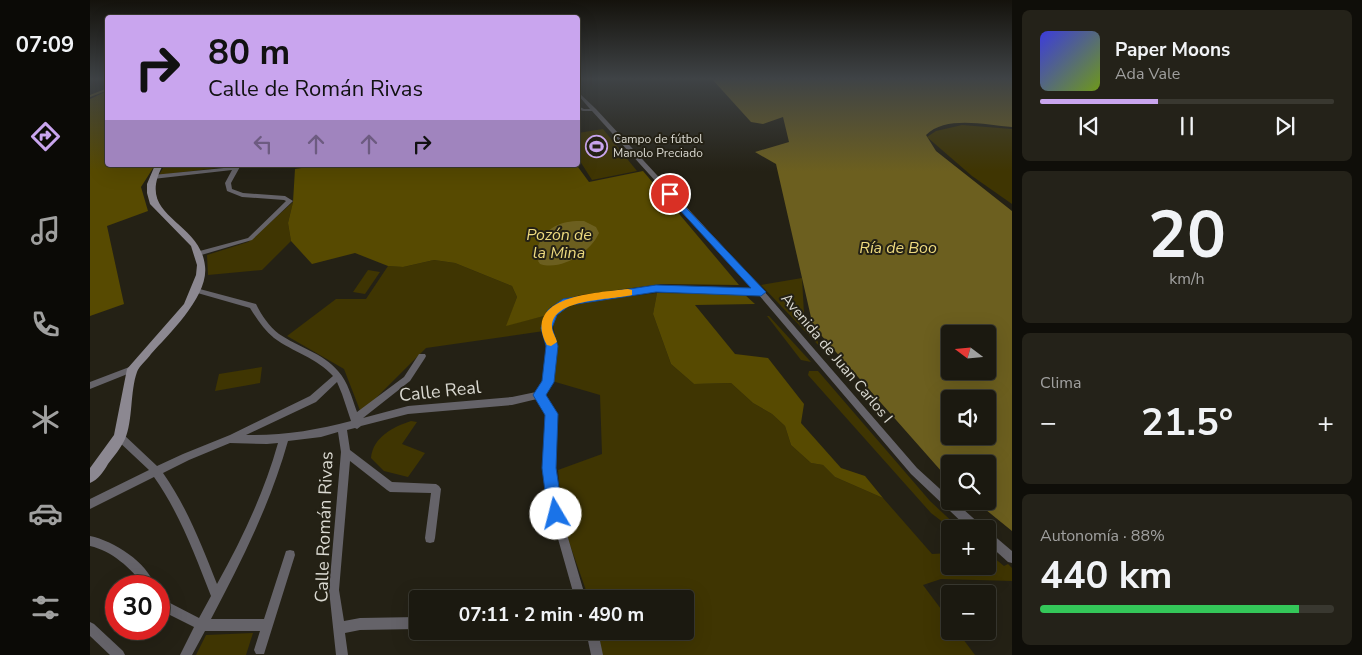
<!DOCTYPE html>
<html lang="es">
<head>
<meta charset="utf-8">
<style>
	:root { --surface:#1b1910; --page:#242219; --text:#f1f3f6; --muted:#a0a09f; --line:#393830; --accent:#c9a5ee }
	body { margin:0; font-family:"Nunito Sans",sans-serif; background:var(--page); color:var(--text); height:100vh; display:flex; flex-direction:column; font-size:19px; white-space:nowrap }
	* { box-sizing:border-box; margin:0 }
	p { font-size:16px; color:var(--muted) }
	.icon { flex:none; width:28px; height:28px; fill:none; stroke:currentColor; stroke-width:2; stroke-linecap:round; stroke-linejoin:round }
	.map { position:relative; flex:1; overflow:hidden }
	.drawer { display:flex; flex-direction:column; gap:10px; padding:10px; background:#0f0e09; width:350px }
	.drawer>* { flex:none }
	.banner { position:absolute; left:15px; top:15px; width:475px; height:152px; border-radius:5px; box-shadow:0 5px 20px #0002,0 0 0 1px var(--line); background:#c9a5ee; color:#111; overflow:hidden }
	.needle { width:32px; rotate:286deg }
	.tools { position:absolute; left:851px; top:325px; display:grid; gap:10px }
	.tools a { display:grid; place-items:center; width:55px; height:55px; border-radius:5px; background:var(--surface); box-shadow:0 5px 20px #0002,0 0 0 1px var(--line); font-size:25px }
	.speed { position:absolute; left:15px; top:575px; display:flex; gap:10px; font-size:25px; font-weight:700; text-align:center }
	.speed>* { display:grid; place-content:center; width:65px; height:65px; border-radius:50%; background:var(--surface); box-shadow:0 5px 20px #0002,0 0 0 1px var(--line); line-height:1 }
	.speed .limit { border:8px solid #d22; background:#fff; color:#111 }
	.pin { position:absolute; display:grid; place-items:center; width:42px; height:42px; color:#fff; margin:-21px; border:2px solid #fff; border-radius:50%; box-shadow:0 1px 5px #0007 }
	.me { position:absolute; width:55px; margin:-28px; rotate:352deg; stroke-linejoin:round; filter:drop-shadow(0 0 4px #0008) }
	.turn { display:flex; align-items:center; gap:18px; height:105px; padding:0 20px; font-size:22px }
	.turn .icon { width:65px; height:65px; stroke-width:2.5 }
	.turn b { display:block; font-size:35px; line-height:42px }
	.lanes { display:flex; align-items:center; height:48px; padding:0 20px; background:#0003; justify-content:center; gap:25px; direction:ltr }
	.lanes .off { opacity:.35 }
	.big { font-size:38px; font-weight:700; line-height:1.1 }
	.drawer .widget { flex:1; display:flex; flex-direction:column; justify-content:center; gap:8px; min-width:0; padding:0 18px; border-radius:8px; background:var(--page) }
	.drawer .dial { align-items:center; gap:0 }
	.dial b { font-size:65px; line-height:1 }
	.song { display:flex; align-items:center; gap:15px }
	.cover { width:60px; height:60px; border-radius:8px; background:linear-gradient(135deg,hsl(240 70% 55%),hsl(80 70% 35%)) }
	.played { height:5px; border-radius:2px; background:linear-gradient(90deg,var(--accent) 40%,var(--line) 40%) }
	.keys { display:flex; justify-content:space-around; direction:ltr }
	.heat { display:flex; justify-content:space-between; align-items:center; font-size:28px; direction:ltr }
	.charge { height:8px; border-radius:4px; background:linear-gradient(90deg,#34c759 88%,var(--line) 0) }
	.trip { position:absolute; left:319px; top:590px; width:285px; height:50px; border-radius:5px; background:var(--surface); box-shadow:0 5px 20px #0002,0 0 0 1px var(--line); font-weight:700; line-height:50px; text-align:center }
	main { display:flex; flex:1; min-height:0 }
	.tabs { display:flex; flex-direction:column; width:90px; justify-content:space-around; align-items:center; background:#0b0a06; color:var(--muted) }
	.tabs .icon { width:35px; height:35px }
	.tabs .active { color:var(--accent) }
	.tabs b { font-size:22px; color:var(--text) }
	.map>svg:first-child { display:block }
</style>
</head>
<body>
<main>
<nav class="tabs">
<b>07:09</b>
<svg class="icon active" aria-label="directions" viewBox="0 0 24 24"><path d="M12 3l9 9-9 9-9-9zM9 14v-3h6M13 9l2 2-2 2"/></svg>
<svg class="icon" aria-label="music" viewBox="0 0 24 24"><path d="M9 18V5l10-2v13"/><circle cx="6" cy="18" r="3"/><circle cx="16" cy="16" r="3"/></svg>
<svg class="icon" aria-label="phone" viewBox="0 0 24 24"><path d="M5 4h4l2 5-3 2q2 4 5 5l2-3 5 2v4C11 20 4 13 5 4z"/></svg>
<svg class="icon" aria-label="climate" viewBox="0 0 24 24"><path d="M12 3v18M4 7l16 10M4 17L20 7"/></svg>
<svg class="icon" aria-label="car" viewBox="0 0 24 24"><path d="M5 17H2v-5l4-1 3-4h7l3 4 3 1v5h-3M9 17h6M6 11h13"/><circle cx="7" cy="17" r="2"/><circle cx="17" cy="17" r="2"/></svg>
<svg class="icon" aria-label="filters" viewBox="0 0 24 24"><path d="M4 7h16M4 17h16"/><circle cx="9" cy="7" r="2"/><circle cx="15" cy="17" r="2"/></svg>
</nav>
<div class="map">
<svg width="922" height="655" viewBox="0 0 922 655">
	<rect width="100%" height="100%" fill="#242115"/>
	<g fill="#3f3502">
		<path d="M872 125 922 129V204L882 176 837 137 846 131Z"/>
		<path d="M513 129 547 171 502 180 488 158V133Z"/>
		<path d="M143 166 69 175 73 168Z"/>
		<path d="M203 202 198 223 201 241 172 270 118 275 117 255 158 242Z"/>
		<path d="M344 260 365 263 422 286 427 297 417 325 454 316V331L336 348 271 413 254 369 197 336 246 299H276L298 266 313 267Z"/>
		<path d="M278 270 290 272 275 294 263 292Z"/>
		<path d="M712 278 714 314 731 348 671 285Z"/>
		<path d="M567 293 563 314 581 364 604 384 641 383 663 403 682 414 695 426 701 445 721 463 733 465 745 477 793 498 842 554 860 553V566H898V553L914 566 918 564 922 568V581L851 579 833 585 860 621V631H867L885 655H512L509 631H595V599H499L472 522 468 470 512 454 510 395 462 381C465 370 468 359 467 348 467 338 462 330 463 319L474 309 484 303Z"/>
		<path d="M677 316H679L721 362 711 360Z"/>
		<path d="M172 367 170 383 125 391 129 374Z"/>
		<path d="M719 371H728L840 501 870 529H862L841 513 718 375Z"/>
		<path d="M321 421 327 422 312 444 335 453 318 477 294 471 281 458C283 437 303 427 321 421Z"/>
		<path d="M163 633 156 655H106L116 635Z"/>
	</g>
	<g fill="#574a01">
		<path d="M17 91 18 165H65L51 187 58 211 17 226 34 304 0 316V99Z"/>
		<path d="M231 165H482L484 167H488L499 182 553 171 649 285 571 284 491 295 473 300 461 307 454 316 416 326 427 297 422 286 365 263 344 260 313 267 298 266 265 253 222 264 201 241 198 223 203 202 205 169Z"/>
		<path d="M567 293 654 294 665 304 605 305 645 354 678 358 714 404 711 423 751 468 775 476 793 498 745 477 733 465 721 463 701 445 695 426 682 414 663 403 641 383 604 384 581 364 563 314Z"/>
	</g>
	<g fill="#6c5f1f" fill-rule="evenodd">
		<path d="M622 79H922V127C896 125 856 115 836 135L846 151 922 211V531L885 501H898V464H860V481L723 326 686 164 665 152 699 142 693 117 673 124 661 122ZM860 334H898V371H860ZM860 399H898V436H860Z"/>
		<path d="M494 221 506 227 509 233C500 253 471 271 450 264L448 261 451 256 448 246C456 226 473 220 494 221Z"/>
	</g>
	<g fill="none" stroke-linecap="round" stroke-linejoin="round">
		<path stroke="#6c5f1f" stroke-width="2" d="M0 96 18 89"/>
		<g fill="#656369" fill-rule="evenodd">
			<path d="M488 92 506 109 673 290 827 468 860 498V501H864L891 525 892 529H879L821 474 668 294 565 290 479 304 468 311 461 319V328L466 344V360L462 379 454 395 465 414 464 467 471 514 496 599H485L461 514 454 467 457 415 447 399 422 405 318 414 271 426 267 429 265 428 257 430 260 450 302 482 346 484 349 486 351 489 345 538 344 542 340 543 336 542 335 538 341 493 300 492 297 490 260 461 249 590 254 621 270 618 328 617V629L270 630 255 633 258 655H246L239 590 251 452 248 432 231 437 198 441C180 505 151 562 121 619H174L196 551 200 550 204 551 205 555 174 654H166L164 650 170 631H115L102 655H90L104 627 72 611 69 608V595L73 596 80 603 109 618 121 596C105 555 90 514 64 477L0 509V499L59 470 27 440 26 437 27 434 30 433 33 434 67 466 93 454 140 435 220 396 243 376C227 358 203 352 184 338 174 330 167 319 160 308L104 292 102 290 104 288H106L166 304C172 316 179 326 189 334 208 347 233 353 248 371 258 382 262 398 267 412L314 377 329 354H335L336 356 335 358 320 381 273 418 318 406 422 397 446 392 454 379 458 360V344L453 328 454 319 460 310 474 300 565 286 663 289 502 111H493L488 109V106L494 109H500L488 95ZM247 382 252 394 261 421C227 430 192 436 156 435L226 402ZM140 443 177 444 188 443C174 493 152 539 127 584 112 546 97 507 73 473L99 460Z"/>
			<path d="M145 165H151L141 183 142 189 153 193 195 196 203 201 162 240 108 256H106L105 254 106 252 158 238 196 201 194 200 152 197 137 191 135 183 142 170 63 179 60 177 63 175 144 167Z"/>
			<path d="M42 366 45 367 46 369 45 371 0 389V382Z"/>
			<path d="M898 533 902 534 922 551V563L918 562 898 544Z"/>
			<path d="M0 536C24 541 57 562 65 586H54C41 568 22 551 0 546Z"/>
			<path d="M0 622 4 624 33 651 35 655H20L0 636Z"/>
			<path d="M496 631H508L513 655H501Z"/>
		</g>
		<path fill="#8c8891" fill-rule="evenodd" d="M65 165H73C44 218 110 219 115 266 119 296 79 334 61 354 57 360 49 366 47 372 40 391 43 421 35 439 31 448 24 456 18 464 14 471 8 480 0 483V468L24 435 37 369 94 304 106 275 107 265 101 246 60 204 57 193V184Z"/>
	</g>
	<linearGradient id="sky" x2="0" y2="1"><stop stop-color="#14120c"/><stop offset="0.46" stop-color="#3f4346"/><stop offset="1" stop-color="#3f4346" stop-opacity="0"/></linearGradient>
	<rect width="922" height="171" fill="url(#sky)"/>
	<path fill="#1a73e8" stroke="#114b97" d="M580 191 676 292 671 296 566 292 480 305 467 315 462 328 468 346 464 382 456 395 468 414 466 468 473 514 471 520 466 522 461 520 458 514 452 468 455 415 443 395 452 381 456 346 451 328 458 310 473 299 566 285 661 288 577 196 575 194Z"/>
	<path fill="#f59e0b" d="M538 289 542 290V295C523 300 461 298 462 327 462 332 466 337 467 342L461 346 457 345C431 295 507 293 538 289Z"/>
	<defs>
		<symbol id="stadium-ring" viewBox="-11 -11 22 22"><circle r="9.5" fill="#242115" stroke="#c9a5ee" stroke-width="1.5"/><path d="M0-5a6.5 5 0 1 0 0 10a6.5 5 0 1 0 0-10ZM-3.5-1.8h7v3.6h-7Z" fill="#c9a5ee"/></symbol>
	</defs>
	<g fill-rule="evenodd">
		<use href="#stadium-ring" x="494" y="134" width="25" height="25"/>
	</g>
	<g text-anchor="middle" dominant-baseline="central" stroke-width="4" stroke-linejoin="round" paint-order="stroke">
		<g font-size="12" fill="#dad9d1" stroke="#242115" text-anchor="start">
			<text x="523" y="139">Campo de fútbol<tspan x="523" dy="14">Manolo Preciado</tspan></text>
		</g>
		<g font-size="15" fill="#dad9d1" stroke="#242115">
			<text transform="translate(747 358) rotate(50)">Avenida de Juan Carlos I</text>
		</g>
		<g font-size="16" font-style="italic" fill="#eeda7f" stroke="#242115">
			<text x="469" y="235">Pozón de<tspan x="469" dy="18">la Mina</tspan></text>
			<text x="808" y="248">Ría de Boo</text>
		</g>
		<g font-size="18" fill="#dad9d1" stroke="#242115">
			<text transform="translate(350 391) rotate(-6)">Calle Real</text>
			<text transform="translate(234 527) rotate(-88)">Calle Román Rivas</text>
		</g>
	</g>
</svg>
<div class="tools">
<a><svg class="needle" viewBox="-14 -14 28 28"><path d="M0-13l5 13h-10z" fill="#e53935"/><path d="M0 13l5-13h-10z" fill="#a0a09f"/></svg></a>
<a><svg class="icon" aria-label="sound" viewBox="0 0 24 24"><path d="M4 9h4l5-4v14l-5-4H4zM17 9q2 3 0 6"/></svg></a>
<a><svg class="icon" aria-label="search" viewBox="0 0 24 24"><circle cx="10" cy="10" r="6"/><path d="M15 15l6 6"/></svg></a>
<a>+</a>
<a>−</a>
</div>
<div class="speed"><div class="limit">30</div></div>
<div class="pin" style="left:580px;top:194px;background:#d93025"><svg class="icon" aria-label="arrive" viewBox="0 0 24 24"><path d="M6 21V4h12l-3 4 3 4H6"/></svg></div>
<svg class="me" style="left:466px;top:514px" viewBox="-20 -20 40 40"><circle r="19" fill="#fff"/><path d="M0-13L10 11 0 6-10 11z" fill="#1a73e8"/></svg>
<div class="trip">07:11 · 2 min · 490 m</div>
<div class="banner">
<div class="turn"><svg class="icon" aria-label="right" viewBox="0 0 24 24"><path d="M7 20v-9h11M14 6l5 5-5 5"/></svg><div><b>80 m</b>Calle de Román Rivas</div></div>
<div class="lanes"><svg class="icon off" aria-label="left" viewBox="0 0 24 24"><path d="M17 20v-9H6M10 6l-5 5 5 5"/></svg><svg class="icon off" aria-label="ahead" viewBox="0 0 24 24"><path d="M12 20V5M6 11l6-6 6 6"/></svg><svg class="icon off" aria-label="ahead" viewBox="0 0 24 24"><path d="M12 20V5M6 11l6-6 6 6"/></svg><svg class="icon" aria-label="right" viewBox="0 0 24 24"><path d="M7 20v-9h11M14 6l5 5-5 5"/></svg></div>
</div>
</div>
<section class="drawer">
<div class="widget">
<div class="song"><i class="cover"></i><div><b>Paper Moons</b><p>Ada Vale</p></div></div>
<div class="played"></div>
<div class="keys"><svg class="icon" aria-label="previous" viewBox="0 0 24 24"><path d="M18 5L8 12l10 7zM5 5v14"/></svg><svg class="icon" aria-label="pause" viewBox="0 0 24 24"><path d="M8 5v14M16 5v14"/></svg><svg class="icon" aria-label="next" viewBox="0 0 24 24"><path d="M6 5l10 7-10 7zM19 5v14"/></svg></div>
</div>
<div class="widget dial"><b>20</b><p>km/h</p></div>
<div class="widget"><p>Clima</p>
<div class="heat"><a>−</a><b class="big">21.5°</b><a>+</a></div>
</div>
<div class="widget"><p>Autonomía · 88%</p><b class="big">440 km</b><div class="charge"></div></div>
</section>
</main>
</body>
</html>
